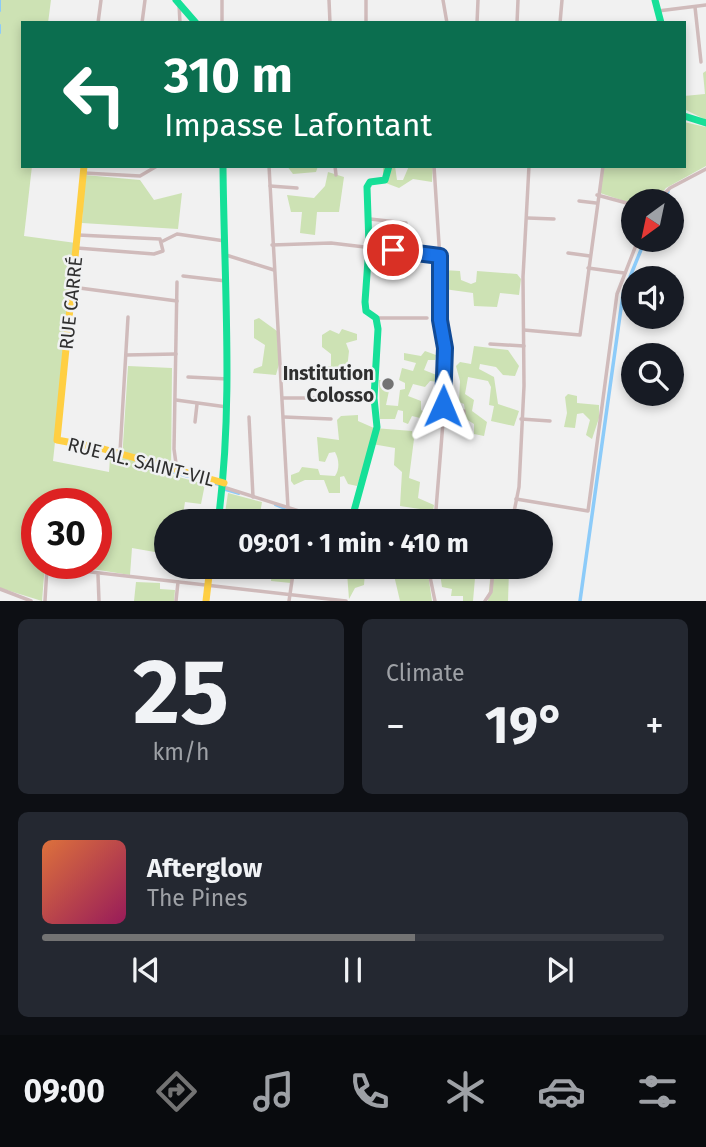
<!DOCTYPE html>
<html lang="en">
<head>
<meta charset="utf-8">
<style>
	:root { --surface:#171b24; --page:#242831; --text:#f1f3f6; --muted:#9ea1a6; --line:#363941; --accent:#737373 }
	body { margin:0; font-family:"Fira Sans",sans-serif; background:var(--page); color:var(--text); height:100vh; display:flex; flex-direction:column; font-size:26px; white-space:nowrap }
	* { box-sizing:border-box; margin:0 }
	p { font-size:23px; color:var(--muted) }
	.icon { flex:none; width:38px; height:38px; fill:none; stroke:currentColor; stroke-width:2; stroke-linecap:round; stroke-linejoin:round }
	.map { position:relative; height:601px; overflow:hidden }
	.sheet { display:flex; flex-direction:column; gap:18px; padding:18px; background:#0d0f14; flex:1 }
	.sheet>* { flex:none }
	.guide { position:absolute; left:21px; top:21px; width:665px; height:147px; border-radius:0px; box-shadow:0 4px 10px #0003; background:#0b6e4f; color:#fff; overflow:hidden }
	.needle { width:46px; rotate:213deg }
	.buttons { position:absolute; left:621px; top:189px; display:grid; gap:14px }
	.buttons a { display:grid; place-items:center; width:63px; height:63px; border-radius:50%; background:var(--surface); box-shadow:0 4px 10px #0003; font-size:35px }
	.speed { position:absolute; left:21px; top:488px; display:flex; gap:14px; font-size:35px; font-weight:700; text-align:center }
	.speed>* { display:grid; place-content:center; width:91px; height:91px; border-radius:50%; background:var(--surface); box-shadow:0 4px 10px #0003; line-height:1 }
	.speed .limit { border:10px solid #d22; background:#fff; color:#111 }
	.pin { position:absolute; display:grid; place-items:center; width:60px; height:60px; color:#fff; margin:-30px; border:4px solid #fff; border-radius:50%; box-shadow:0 2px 7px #0007 }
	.me { position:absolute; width:77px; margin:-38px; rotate:1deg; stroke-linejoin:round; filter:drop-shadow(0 0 5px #0008) }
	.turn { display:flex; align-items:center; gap:24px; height:147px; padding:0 28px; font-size:32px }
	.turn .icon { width:91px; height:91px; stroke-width:2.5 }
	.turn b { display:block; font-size:49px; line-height:60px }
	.big { font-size:52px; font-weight:700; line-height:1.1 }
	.sheet .widget { flex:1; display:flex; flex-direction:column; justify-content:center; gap:10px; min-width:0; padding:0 24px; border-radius:10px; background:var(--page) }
	.sheet .dial { align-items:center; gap:0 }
	.dial b { font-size:91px; line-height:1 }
	.song { display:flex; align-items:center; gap:21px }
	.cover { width:84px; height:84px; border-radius:10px; background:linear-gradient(135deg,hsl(20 70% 55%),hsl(330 70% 35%)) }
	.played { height:7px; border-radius:4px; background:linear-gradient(90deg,var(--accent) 60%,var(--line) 60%) }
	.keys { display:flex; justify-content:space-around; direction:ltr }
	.heat { display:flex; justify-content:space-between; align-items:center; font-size:38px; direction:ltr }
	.sheet .tiles { flex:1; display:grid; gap:18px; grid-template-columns:1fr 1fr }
	.widget:last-child { grid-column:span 2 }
	.trip { position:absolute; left:154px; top:509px; width:399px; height:70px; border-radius:35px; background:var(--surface); box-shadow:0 4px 10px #0003; font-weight:700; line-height:70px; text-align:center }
	.tab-bar { display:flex; height:112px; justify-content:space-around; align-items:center; background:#090b0e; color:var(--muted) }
	.tab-bar .icon { width:49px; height:49px }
	.tab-bar .on { color:var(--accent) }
	.tab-bar b { font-size:32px; color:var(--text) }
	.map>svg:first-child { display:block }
</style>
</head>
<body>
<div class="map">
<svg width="706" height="601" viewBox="0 0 706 601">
	<rect width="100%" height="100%" fill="#f1f1f1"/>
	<g fill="#cde2b4">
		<path d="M0 0H51L48 23H23V166H32L24 236 76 243 53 461 109 472 110 458 122 460 128 366 172 368 171 475 205 484 201 504 185 502 182 521 166 522V554L132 548 130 575 92 569V564H96V504H37V564H45L42 601 0 588Z"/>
		<path d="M706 71V120L684 109V96L705 94 703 73Z"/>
		<path d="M684 122 706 127V166L666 188 655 201 633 204 600 193 604 166H684Z"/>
		<path d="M287 166H318L316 172 293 174Z"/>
		<path d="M383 166H395L397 180H403L409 166H433L432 182 413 179 399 188 383 182Z"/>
		<path d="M328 172 344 177 339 212H317L315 235 300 233 302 212H291L287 195 314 198 325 186Z"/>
		<path d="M85 175 140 180 154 200 182 193 178 229 82 223Z"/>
		<path d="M443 270 460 271 461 280 471 284 476 282 477 271 517 274 521 279 519 295 500 293 497 307 474 306 473 293 444 289Z"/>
		<path d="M259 318 277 331 279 364 276 375 253 373 254 369 262 366 265 345 254 338V320Z"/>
		<path d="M342 329 357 334V340L346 343 349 351 346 378 328 373 327 378H315L314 368 331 366V354L322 347V335L330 330 339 334Z"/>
		<path d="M474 346 508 350 519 366 515 376 503 375 496 367 480 364 479 369 494 377 498 404 519 411 514 426 491 421 494 406 489 405 491 387 488 381 468 377 465 394 474 400 472 411 487 422 484 436 474 434V424L466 419 464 404 459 402 460 381 456 366 460 362 471 364Z"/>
		<path d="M425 351 436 355 435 360H428L424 370 439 376V382L430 381 425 387 413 384 408 396 421 401V410L429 415 428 420 412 416 408 424 403 422V411L398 410 395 419H380L379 380H388L390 386 386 405 398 406 400 390 405 389V383L399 380 402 368 413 371 416 363 404 360V353L421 356Z"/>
		<path d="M568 394 577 396V403L599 405V418L592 439 586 435 590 420 583 413 577 414 575 428 564 427 567 413 565 397Z"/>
		<path d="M358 415V421L374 428 412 431 414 439 409 478 420 482 418 498 434 505 433 511 400 506 402 472 394 465 395 448 372 444 357 486 348 484 344 476 340 477V493H329L324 480H305L294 485 291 481V475L299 472 302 467 318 469 320 475 335 476C340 469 339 459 335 452L329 453 325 462 319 461 317 437 339 440 337 420 341 416Z"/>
		<path d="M228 493 262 502 259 520 265 521H244V518L225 513Z"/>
		<path d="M264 567H292L291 583 271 581 272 569Z"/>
		<path d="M320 567H427L432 601H400L393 571H365L364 585 355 588 349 599 347 573Z"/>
		<path d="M439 567H476L473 601H463V596H451L452 589 442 587Z"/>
		<path d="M491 569 509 570 508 601H488Z"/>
		<path d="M136 582 160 583V589L175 590 174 601H134Z"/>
	</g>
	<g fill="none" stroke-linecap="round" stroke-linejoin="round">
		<g stroke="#8ccbf9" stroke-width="2">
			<path d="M0 11V0"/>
			<path d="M0 25V33"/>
			<path d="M167 471 188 477"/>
			<path d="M211 483 219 485"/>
			<path d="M225 490 239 494"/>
			<path d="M275 505 297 514"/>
			<path d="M301 515 326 521"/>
		</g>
		<g stroke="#8ccbf9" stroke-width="3.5">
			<path d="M661 201 668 192"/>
			<path d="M580 601 623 294 645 240"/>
		</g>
		<g stroke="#d0bbbb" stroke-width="3.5">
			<path d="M222 0V23"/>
			<path d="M329 0 330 23"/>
			<path d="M366 0V23"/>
			<path d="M443 0 447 23"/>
			<path d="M179 4 180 23"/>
			<path d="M695 7 701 62"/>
			<path d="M658 11 706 5"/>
			<path d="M98 23 101 0"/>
			<path d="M142 23 145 0"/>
			<path d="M477 23 478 0"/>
			<path d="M517 23 518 0"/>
			<path d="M560 23 562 0"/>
			<path d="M269 166 288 508"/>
			<path d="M335 166 336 175"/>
			<path d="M434 166 441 275 440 320 445 348 443 422 435 522"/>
			<path d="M84 173 140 176 157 166"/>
			<path d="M270 186 297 188"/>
			<path d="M597 195 634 205"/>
			<path d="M579 201 596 203"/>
			<path d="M657 201 670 188 706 169"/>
			<path d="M528 218 554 219"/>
			<path d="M370 219 406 223"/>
			<path d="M163 241 177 234 225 241"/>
			<path d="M272 245 331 243 440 256"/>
			<path d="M77 248 154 254 163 251 160 239 78 235"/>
			<path d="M568 253 590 256"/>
			<path d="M226 255 274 270"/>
			<path d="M588 268 624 273"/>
			<path d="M183 276 226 281"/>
			<path d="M72 287 177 301"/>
			<path d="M376 318H427"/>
			<path d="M524 330 580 335 603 166"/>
			<path d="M490 344 524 346"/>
			<path d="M126 355 176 354"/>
			<path d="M188 377 228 379"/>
			<path d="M283 398H374"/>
			<path d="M176 400 227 407"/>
			<path d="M249 417 253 497"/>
			<path d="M284 417 331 419"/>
			<path d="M521 419 550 421"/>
			<path d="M195 422 197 404"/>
			<path d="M443 422 463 424 464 411"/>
			<path d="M120 452 128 317"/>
			<path d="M177 471 174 449 177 282"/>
			<path d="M223 487 334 522"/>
			<path d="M516 499 588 511 617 294 638 240"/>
			<path d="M298 522 299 512"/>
			<path d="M512 522 519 487 524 386 523 277 529 166"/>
			<path d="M428 567 435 601"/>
			<path d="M496 567H507"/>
			<path d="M98 575 99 601"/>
			<path d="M0 589 31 601"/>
			<path d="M45 601 47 567 346 601"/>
			<path d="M176 601 178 582"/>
			<path d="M289 601 294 567"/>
			<path d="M485 601 491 592 493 570"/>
		</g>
		<g stroke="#16e098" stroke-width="7">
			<path d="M176 0 196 23"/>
			<path d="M655 0 661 23"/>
			<path d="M684 116 706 123"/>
			<path d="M218 522C234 403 224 285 223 166"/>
			<path d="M351 522 377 427 374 398 378 329 376 318 366 311 365 302 369 246 367 187 370 182 385 180 389 166"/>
		</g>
		<g stroke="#ffcf43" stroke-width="7">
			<path d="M84 166 57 440 100 448 224 483"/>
			<path d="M206 601 210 567"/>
		</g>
	</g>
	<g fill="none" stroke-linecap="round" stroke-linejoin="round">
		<defs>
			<path id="route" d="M393 250 440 256V320L445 348 443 406"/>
		</defs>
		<use href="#route" stroke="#114b97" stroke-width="18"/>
		<use href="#route" stroke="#1a73e8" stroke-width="12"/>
	</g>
	<circle fill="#737373" stroke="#f0f1f2" stroke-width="2.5" cx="388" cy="384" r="7"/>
	<g text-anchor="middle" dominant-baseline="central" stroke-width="5" stroke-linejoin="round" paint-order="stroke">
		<g font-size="19" fill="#2f2f2f" stroke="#f0f1f2">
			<text transform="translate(71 303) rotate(-84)">RUE CARRÉ</text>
			<text transform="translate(141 462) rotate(14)">RUE AL. SAINT-VIL</text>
		</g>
		<g font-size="19" font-weight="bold" fill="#2f2f2f" stroke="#f0f1f2" text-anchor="end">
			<text x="374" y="373">Institution<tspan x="374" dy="22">Colosso</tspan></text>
		</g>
	</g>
</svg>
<div class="buttons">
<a><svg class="needle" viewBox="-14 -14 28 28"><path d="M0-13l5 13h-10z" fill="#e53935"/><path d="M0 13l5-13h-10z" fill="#9ea1a6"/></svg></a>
<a><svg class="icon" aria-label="sound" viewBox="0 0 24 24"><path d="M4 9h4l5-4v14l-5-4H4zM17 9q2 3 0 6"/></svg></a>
<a><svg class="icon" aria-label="search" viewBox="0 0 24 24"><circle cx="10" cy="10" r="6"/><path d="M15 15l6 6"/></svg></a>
</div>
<div class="speed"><div class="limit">30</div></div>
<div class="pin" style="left:393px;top:250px;background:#d93025"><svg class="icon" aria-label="arrive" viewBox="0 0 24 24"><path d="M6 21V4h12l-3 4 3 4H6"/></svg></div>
<svg class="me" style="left:443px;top:406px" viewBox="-20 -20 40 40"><path d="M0-17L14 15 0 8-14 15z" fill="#1a73e8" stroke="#fff" stroke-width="4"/></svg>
<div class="trip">09:01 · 1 min · 410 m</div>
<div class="guide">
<div class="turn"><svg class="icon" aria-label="left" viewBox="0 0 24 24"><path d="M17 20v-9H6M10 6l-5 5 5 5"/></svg><div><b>310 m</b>Impasse Lafontant</div></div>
</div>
</div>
<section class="sheet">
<div class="tiles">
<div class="widget dial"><b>25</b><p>km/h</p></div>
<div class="widget"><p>Climate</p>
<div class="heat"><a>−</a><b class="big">19°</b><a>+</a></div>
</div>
<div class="widget">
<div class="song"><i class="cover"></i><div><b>Afterglow</b><p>The Pines</p></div></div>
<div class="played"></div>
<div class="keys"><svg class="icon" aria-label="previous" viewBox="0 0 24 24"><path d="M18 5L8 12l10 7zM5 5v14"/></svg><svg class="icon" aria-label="pause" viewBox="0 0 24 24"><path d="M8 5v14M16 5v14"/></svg><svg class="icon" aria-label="next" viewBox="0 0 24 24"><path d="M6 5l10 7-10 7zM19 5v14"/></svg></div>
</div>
</div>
</section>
<nav class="tab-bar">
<b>09:00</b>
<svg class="icon on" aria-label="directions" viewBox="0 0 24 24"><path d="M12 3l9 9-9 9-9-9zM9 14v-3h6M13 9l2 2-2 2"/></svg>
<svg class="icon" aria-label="music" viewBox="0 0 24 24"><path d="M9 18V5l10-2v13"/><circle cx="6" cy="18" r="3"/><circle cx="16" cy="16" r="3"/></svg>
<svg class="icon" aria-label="phone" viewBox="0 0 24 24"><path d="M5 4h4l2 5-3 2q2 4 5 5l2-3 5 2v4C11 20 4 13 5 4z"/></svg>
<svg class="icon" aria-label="climate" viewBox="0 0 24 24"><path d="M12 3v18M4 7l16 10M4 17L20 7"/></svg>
<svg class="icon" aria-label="car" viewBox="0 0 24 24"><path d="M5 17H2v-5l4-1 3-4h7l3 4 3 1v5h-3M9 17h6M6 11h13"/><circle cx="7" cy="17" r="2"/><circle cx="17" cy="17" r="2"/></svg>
<svg class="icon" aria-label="filters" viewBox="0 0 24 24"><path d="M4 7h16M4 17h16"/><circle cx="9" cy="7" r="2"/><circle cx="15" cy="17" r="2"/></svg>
</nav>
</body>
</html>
